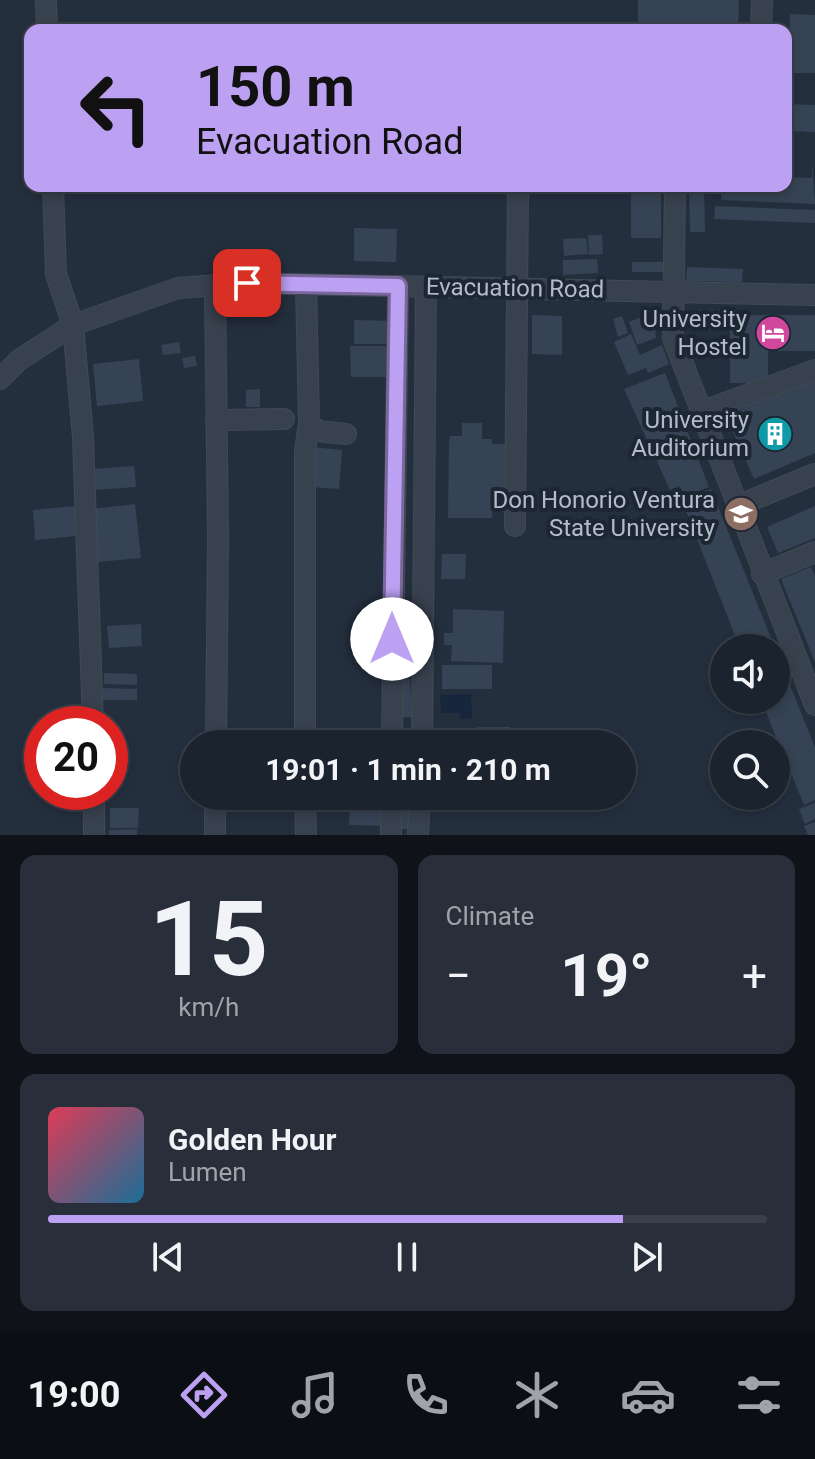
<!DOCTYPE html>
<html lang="en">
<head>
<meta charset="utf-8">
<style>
	:root { --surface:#1b232e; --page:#282f3a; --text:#f1f3f6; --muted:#a0a4aa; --line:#39404a; --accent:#bca0f2 }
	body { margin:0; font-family:Roboto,sans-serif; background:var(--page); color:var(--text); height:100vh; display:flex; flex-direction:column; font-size:30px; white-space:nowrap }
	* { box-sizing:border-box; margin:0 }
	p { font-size:26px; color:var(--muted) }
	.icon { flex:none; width:44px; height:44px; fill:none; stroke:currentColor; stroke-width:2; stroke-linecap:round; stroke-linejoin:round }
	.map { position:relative; height:835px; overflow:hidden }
	.details { display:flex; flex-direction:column; gap:20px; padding:20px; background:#0f1319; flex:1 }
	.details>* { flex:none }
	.banner { position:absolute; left:24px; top:24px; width:768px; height:168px; border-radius:16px; box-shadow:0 4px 12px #0003,0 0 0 2px var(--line); background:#bca0f2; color:#111; overflow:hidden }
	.controls { position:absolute; left:710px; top:634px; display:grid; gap:16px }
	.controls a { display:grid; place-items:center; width:80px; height:80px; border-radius:50%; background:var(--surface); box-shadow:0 4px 12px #0003,0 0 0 2px var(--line); font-size:40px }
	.speed { position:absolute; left:24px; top:706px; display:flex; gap:16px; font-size:40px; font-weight:700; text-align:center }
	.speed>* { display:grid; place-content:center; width:104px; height:104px; border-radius:50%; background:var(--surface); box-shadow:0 4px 12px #0003,0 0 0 2px var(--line); line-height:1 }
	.speed .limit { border:12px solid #d22; background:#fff; color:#111 }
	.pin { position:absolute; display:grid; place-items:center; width:68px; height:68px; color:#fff; margin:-34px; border-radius:16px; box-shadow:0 4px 12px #0006 }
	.me { position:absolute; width:88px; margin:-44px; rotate:0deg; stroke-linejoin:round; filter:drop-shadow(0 0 6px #0008) }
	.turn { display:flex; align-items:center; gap:28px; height:168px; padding:0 40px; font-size:36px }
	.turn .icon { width:104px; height:104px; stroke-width:2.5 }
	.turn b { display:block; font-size:56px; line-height:68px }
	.big { font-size:60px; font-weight:700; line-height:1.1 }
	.details .widget { flex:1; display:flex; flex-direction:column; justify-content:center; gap:12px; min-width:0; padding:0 28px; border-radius:16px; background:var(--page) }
	.details .dial { align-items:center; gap:0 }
	.dial b { font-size:104px; line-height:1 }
	.song { display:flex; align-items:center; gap:24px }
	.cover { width:96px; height:96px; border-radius:12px; background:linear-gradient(135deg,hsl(350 70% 55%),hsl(200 70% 35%)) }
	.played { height:8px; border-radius:4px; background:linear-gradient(90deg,var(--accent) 80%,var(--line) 80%) }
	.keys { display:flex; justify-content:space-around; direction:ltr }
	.heat { display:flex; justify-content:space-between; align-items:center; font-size:44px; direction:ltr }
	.details .tiles { flex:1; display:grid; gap:20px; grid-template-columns:1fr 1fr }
	.widget:last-child { grid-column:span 2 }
	.trip { position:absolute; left:180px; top:730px; width:456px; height:80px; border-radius:40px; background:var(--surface); box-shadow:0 4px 12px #0003,0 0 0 2px var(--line); font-weight:700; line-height:80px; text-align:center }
	.dock { display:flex; height:128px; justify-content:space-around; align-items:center; background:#0b0e12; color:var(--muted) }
	.dock .icon { width:56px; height:56px }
	.dock .selected { color:var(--accent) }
	.dock b { font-size:36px; color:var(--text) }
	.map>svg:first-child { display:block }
</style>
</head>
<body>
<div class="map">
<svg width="815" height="835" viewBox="0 0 815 835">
	<rect width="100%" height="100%" fill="#242f3e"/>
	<path fill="#17263c" d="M471 694 472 718 461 719 460 713H441L440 695Z"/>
	<g fill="#364354">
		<path d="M638 0H739L738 30H638Z"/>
		<path d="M790 14 815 15V73H788Z"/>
		<path d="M786 104 815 105V132L786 131Z"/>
		<path d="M812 160 815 204 721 200 722 186H786V177L812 178Z"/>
		<rect x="631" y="186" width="30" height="52"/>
		<path d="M689 186H704L705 232H690Z"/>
		<path d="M715 206 815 210V223L714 219Z"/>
		<path d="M354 228 397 229 396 262 354 261Z"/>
		<path d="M588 235H602L603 254 589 255Z"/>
		<path d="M586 238 588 254 564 256 563 239Z"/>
		<path d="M597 259 598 273 563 275V260Z"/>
		<rect x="632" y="262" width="32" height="10"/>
		<path d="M687 267 743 269 742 282 686 281Z"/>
		<rect x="692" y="310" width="33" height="20"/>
		<path d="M532 315 562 316V355L532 354Z"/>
		<path d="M647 315 650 323 654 321 656 338 637 345 629 322Z"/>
		<path d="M730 315H815V351H768V383H730Z"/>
		<path d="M622 316 628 333 618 337 613 319Z"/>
		<path d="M354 320 396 321V344H354Z"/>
		<path d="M631 334 640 355 662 345 669 364 648 373 646 368 628 375 614 342Z"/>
		<path d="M179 342 181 353 163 355 161 345Z"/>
		<path d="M350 346H395L396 377H351Z"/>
		<path d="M195 356 197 366 184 368 182 358Z"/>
		<path d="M139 359 143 401 97 406 93 364Z"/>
		<path d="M665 373 709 487 684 496 680 486 670 490 624 389Z"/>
		<path d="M815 377V453L754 479 726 416Z"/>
		<path d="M260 389V407H246V390Z"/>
		<path d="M462 423H482V439H492V444H507V512H492V518H448L449 444 450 436H462Z"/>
		<path d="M312 447 342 450 339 489 310 487Z"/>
		<path d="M134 466 136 487 94 490 93 469Z"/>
		<path d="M711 489 775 648H740L682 501Z"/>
		<path d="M135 504 141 558 97 562 92 509Z"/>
		<path d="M75 506 77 536 35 540 33 510Z"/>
		<path d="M815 506V538L778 553 767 527Z"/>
		<path d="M442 554H466L465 579H441Z"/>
		<path d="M811 567 815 576V662L781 579Z"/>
		<path d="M453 609 504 611 503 663 451 661 452 645H444V633H453Z"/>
		<path d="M141 624 142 646 109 648 107 626Z"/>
		<path d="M776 651 815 747V800L804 805 761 700H776Z"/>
		<rect x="442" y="665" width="50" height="24"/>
		<path d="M104 673 137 674V685L104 684Z"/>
		<path d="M394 679H410L412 717 395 718Z"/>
		<path d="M103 688 137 689V700H103Z"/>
		<path d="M477 727H510L509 744H476Z"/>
		<rect x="334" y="732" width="44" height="12"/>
		<path d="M815 803V819L805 824 799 809Z"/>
		<path d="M350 805 388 806V826L349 825Z"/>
		<path d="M110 808H139L138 828H110Z"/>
		<path d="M399 812H411L412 829H399Z"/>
		<path d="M815 822V835H808L804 826Z"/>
		<path d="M137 829V835H109V830Z"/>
	</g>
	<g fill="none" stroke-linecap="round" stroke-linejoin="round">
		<defs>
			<g id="minor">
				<path d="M46 0 47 30"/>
				<path d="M761 30 762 0"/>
				<path d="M53 186 56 274 73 325 83 437 93 724"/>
				<path d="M675 186 673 338 815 705"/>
				<path d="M215 285 218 538 216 744"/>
				<path d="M306 285 309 423 318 431 346 434"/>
				<path d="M0 379 19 360 73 325 178 288 247 283 815 295"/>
				<path d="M703 411 815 370"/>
				<path d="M216 420 284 419"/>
				<path d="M737 506 815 474"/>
				<path d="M515 526 518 186"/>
				<path d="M762 574 815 552"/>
				<path d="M305 744V451L309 423"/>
				<path d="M392 744 398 286"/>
				<path d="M422 744 426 286"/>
				<path d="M215 796V835"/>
				<path d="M305 796 306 835"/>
				<path d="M94 835V792"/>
				<path d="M391 835V796"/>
				<path d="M418 835 420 796"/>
			</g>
		</defs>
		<use href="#minor" stroke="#414a57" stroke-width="22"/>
		<use href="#minor" stroke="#38414e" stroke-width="20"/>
	</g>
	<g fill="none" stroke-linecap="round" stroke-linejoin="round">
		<defs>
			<path id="route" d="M247 283 398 286 392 639"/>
		</defs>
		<use href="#route" stroke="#7a689d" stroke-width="20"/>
		<use href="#route" stroke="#bca0f2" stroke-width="14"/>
	</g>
	<defs>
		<symbol id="hotel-disc" viewBox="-11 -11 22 22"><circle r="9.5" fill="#d1479c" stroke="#1d2633"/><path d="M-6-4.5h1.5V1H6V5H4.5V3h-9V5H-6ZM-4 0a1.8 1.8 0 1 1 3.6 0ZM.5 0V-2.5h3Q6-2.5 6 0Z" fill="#fff"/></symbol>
		<symbol id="building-disc" viewBox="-11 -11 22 22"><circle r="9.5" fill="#0f9aa8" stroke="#1d2633"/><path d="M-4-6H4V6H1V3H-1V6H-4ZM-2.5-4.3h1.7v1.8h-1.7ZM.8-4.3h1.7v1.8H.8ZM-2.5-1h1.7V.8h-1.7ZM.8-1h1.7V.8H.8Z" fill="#fff"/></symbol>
		<symbol id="university-disc" viewBox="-11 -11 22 22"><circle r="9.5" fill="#8d6e63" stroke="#1d2633"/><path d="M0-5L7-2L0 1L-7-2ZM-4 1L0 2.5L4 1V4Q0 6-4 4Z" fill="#fff"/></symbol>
	</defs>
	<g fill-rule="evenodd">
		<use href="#hotel-disc" x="753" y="313" width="40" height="40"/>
		<use href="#building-disc" x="755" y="414" width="40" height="40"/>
		<use href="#university-disc" x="721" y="494" width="40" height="40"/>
	</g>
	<g text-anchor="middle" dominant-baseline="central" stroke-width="8" stroke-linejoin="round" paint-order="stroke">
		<g font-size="24" fill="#b4bcc9" stroke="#1d2633">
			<text transform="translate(515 288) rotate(1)">Evacuation Road</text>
		</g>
		<g font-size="24" fill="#b4bcc9" stroke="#1d2633" text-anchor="end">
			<text x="747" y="319">University<tspan x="747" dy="28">Hostel</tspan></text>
			<text x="749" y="420">University<tspan x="749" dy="28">Auditorium</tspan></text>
			<text x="715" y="500">Don Honorio Ventura<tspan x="715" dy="28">State University</tspan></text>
		</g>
	</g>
</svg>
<div class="controls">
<a><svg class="icon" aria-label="sound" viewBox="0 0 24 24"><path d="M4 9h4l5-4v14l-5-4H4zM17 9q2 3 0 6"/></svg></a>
<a><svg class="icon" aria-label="search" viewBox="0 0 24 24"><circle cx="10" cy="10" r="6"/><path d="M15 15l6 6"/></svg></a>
</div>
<div class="speed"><div class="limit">20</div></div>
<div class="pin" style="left:247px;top:283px;background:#d93025"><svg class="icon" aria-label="arrive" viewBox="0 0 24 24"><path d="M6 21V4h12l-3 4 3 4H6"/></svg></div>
<svg class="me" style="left:392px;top:639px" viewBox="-20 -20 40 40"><circle r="19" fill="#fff"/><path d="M0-13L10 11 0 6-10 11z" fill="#bca0f2"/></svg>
<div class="trip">19:01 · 1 min · 210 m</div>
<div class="banner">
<div class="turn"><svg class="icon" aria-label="left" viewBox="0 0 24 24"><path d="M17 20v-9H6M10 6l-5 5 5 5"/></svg><div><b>150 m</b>Evacuation Road</div></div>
</div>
</div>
<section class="details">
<div class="tiles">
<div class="widget dial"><b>15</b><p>km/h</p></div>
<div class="widget"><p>Climate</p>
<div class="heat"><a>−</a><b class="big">19°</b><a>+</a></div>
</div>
<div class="widget">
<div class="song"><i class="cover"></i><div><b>Golden Hour</b><p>Lumen</p></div></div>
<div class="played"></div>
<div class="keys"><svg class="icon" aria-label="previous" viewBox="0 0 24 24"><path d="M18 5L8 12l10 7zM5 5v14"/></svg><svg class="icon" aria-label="pause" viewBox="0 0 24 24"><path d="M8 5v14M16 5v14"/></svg><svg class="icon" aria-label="next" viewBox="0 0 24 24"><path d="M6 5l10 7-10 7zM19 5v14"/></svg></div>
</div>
</div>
</section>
<nav class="dock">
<b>19:00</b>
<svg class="icon selected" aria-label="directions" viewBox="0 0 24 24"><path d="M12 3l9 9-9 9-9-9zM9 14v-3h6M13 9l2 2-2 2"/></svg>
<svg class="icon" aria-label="music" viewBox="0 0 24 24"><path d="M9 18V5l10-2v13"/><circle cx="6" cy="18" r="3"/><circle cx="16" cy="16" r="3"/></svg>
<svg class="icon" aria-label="phone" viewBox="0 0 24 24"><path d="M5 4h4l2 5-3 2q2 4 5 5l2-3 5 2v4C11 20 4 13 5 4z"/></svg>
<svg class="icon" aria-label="climate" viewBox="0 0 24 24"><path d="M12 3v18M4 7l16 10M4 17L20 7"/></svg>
<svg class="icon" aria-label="car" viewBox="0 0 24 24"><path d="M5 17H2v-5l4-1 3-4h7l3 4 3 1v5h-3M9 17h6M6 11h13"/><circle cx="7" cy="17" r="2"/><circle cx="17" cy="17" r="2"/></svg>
<svg class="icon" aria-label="filters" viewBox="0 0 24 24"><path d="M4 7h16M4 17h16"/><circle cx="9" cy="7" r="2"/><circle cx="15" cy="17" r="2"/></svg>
</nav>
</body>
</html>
